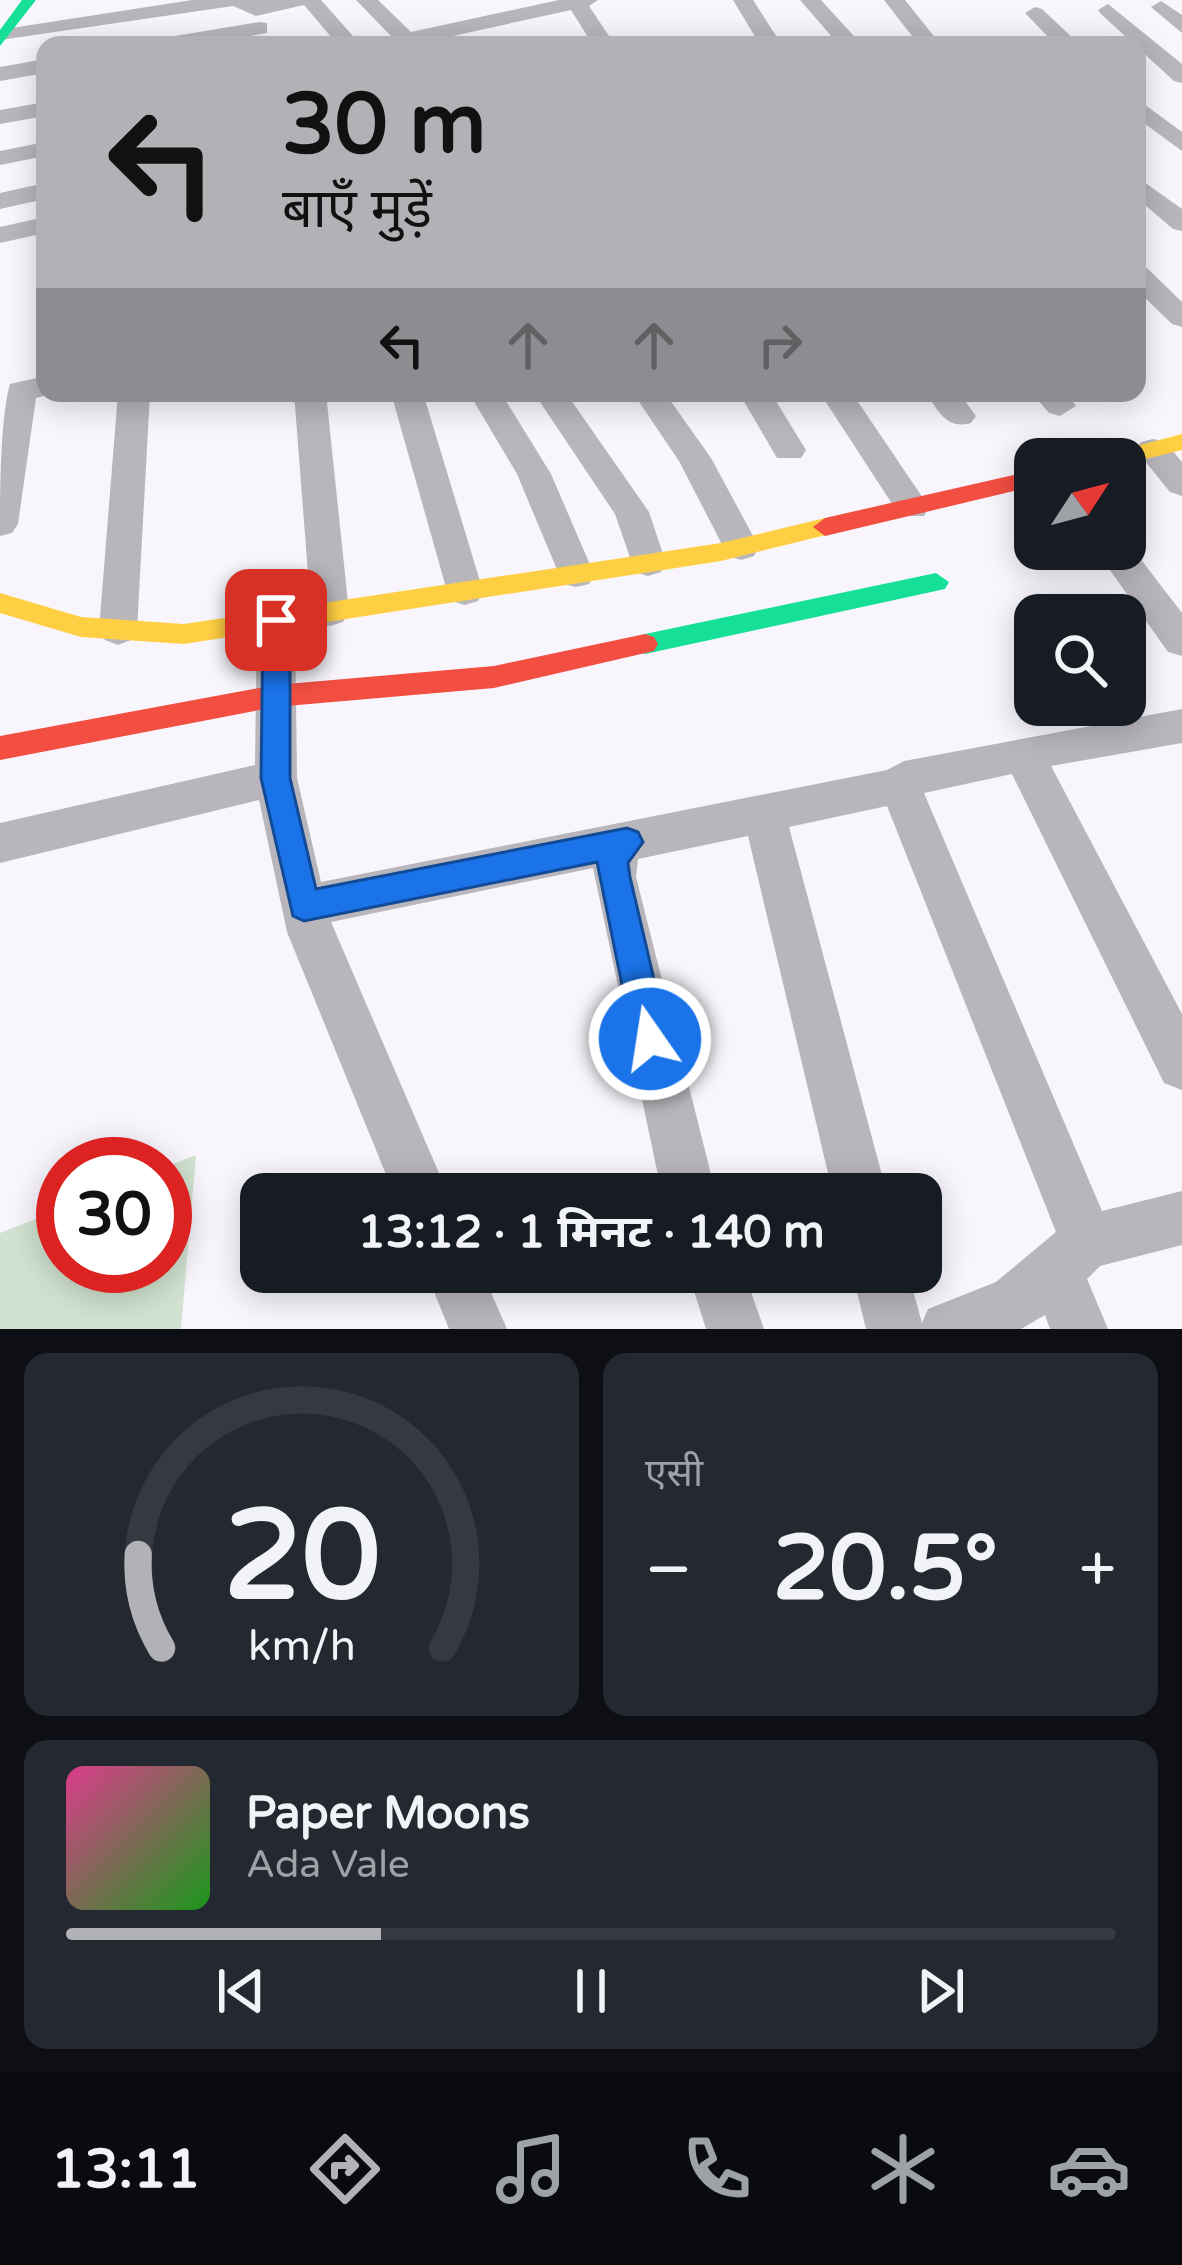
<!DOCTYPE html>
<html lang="hi">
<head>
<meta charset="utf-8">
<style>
	:root { --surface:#171b24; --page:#242831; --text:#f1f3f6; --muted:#9ea1a6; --line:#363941; --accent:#b1b1b6 }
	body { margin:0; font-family:"Varela Round","Noto Sans Devanagari",sans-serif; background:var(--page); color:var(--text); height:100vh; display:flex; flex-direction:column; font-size:45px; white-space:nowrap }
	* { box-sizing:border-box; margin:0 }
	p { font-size:39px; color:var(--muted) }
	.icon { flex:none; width:66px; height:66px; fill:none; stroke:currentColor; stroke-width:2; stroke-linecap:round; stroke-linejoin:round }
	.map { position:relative; height:1329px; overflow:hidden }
	.details { display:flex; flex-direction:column; gap:24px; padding:24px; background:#0d0f14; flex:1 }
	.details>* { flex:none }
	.hud { position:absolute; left:36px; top:36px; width:1110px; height:366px; border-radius:24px; box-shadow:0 6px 30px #0003; background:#b1b1b6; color:#111; overflow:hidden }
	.needle { width:78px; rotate:54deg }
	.buttons { position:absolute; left:1014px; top:438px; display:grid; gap:24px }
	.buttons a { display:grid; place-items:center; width:132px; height:132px; border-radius:24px; background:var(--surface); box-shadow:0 6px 30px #0003; font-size:60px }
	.speed { position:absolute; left:36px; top:1137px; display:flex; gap:24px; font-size:60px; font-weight:700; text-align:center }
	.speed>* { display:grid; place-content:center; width:156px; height:156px; border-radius:50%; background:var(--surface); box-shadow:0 6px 30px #0003; line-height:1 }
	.speed .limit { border:18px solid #d22; background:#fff; color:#111 }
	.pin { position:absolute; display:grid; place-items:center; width:102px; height:102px; color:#fff; margin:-51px; border-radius:24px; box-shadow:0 6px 18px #0006 }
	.me { position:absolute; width:132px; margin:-66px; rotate:347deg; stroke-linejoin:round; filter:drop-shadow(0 0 9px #0008) }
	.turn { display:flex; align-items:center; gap:42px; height:252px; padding:0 48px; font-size:54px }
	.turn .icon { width:156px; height:156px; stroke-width:2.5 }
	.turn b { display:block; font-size:84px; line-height:102px }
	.lanes { display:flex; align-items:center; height:114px; padding:0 48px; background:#0003; justify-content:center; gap:60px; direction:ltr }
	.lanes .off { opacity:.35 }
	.big { font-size:90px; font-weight:700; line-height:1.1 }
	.details .card { flex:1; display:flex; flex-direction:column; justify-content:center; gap:18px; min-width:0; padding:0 42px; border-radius:24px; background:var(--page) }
	.details .dial { align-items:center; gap:0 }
	.dial svg { height:312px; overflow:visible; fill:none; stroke:var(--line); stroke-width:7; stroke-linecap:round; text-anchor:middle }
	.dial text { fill:var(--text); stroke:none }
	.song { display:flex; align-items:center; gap:36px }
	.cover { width:144px; height:144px; border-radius:18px; background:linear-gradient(135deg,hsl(330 70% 55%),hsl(120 70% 35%)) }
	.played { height:12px; border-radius:6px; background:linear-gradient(90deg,var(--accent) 30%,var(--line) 30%) }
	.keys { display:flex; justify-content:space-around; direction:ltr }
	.heat { display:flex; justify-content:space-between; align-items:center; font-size:66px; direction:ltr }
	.details .tiles { flex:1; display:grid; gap:24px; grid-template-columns:1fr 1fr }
	.card:last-child { grid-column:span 2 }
	.trip { position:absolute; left:240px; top:1173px; width:702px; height:120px; border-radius:24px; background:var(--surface); box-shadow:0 6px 30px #0003; font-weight:700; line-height:120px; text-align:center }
	.tabs { display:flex; height:192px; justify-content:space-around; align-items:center; background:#090b0e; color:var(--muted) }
	.tabs .icon { width:84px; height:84px }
	.tabs .current { color:var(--accent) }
	.tabs b { font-size:54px; color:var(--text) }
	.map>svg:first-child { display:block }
</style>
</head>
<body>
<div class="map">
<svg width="1182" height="1329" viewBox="0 0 1182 1329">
	<rect width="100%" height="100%" fill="#f8f6fc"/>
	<path fill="#d1e3d0" d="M196 1155 181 1329H0V1233L63 1208V1266H165V1167Z"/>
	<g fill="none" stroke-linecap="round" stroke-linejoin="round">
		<g fill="#b8b6bb" fill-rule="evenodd">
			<path d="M192 0H321L361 45H338L304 5 256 16 233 6 0 40V30L5 29Z"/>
			<path d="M356 0H378L411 32 559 0H598L589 6 615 45H593L571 10 412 45H371L391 36Z"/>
			<path d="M733 0H753L782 45H760Z"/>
			<path d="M800 0H821L862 45H839Z"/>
			<path d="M884 0H905L941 45H919Z"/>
			<path d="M1161 1 1182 15V33L1151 7Z"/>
			<path d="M1108 4 1182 64V83L1174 81 1101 14 1098 10Z"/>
			<path d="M1035 7 1042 9 1080 45H1056L1025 13Z"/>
			<path d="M259 22 267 23V33L200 45H152L163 38Z"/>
			<path d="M45 59V73L0 81V67Z"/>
			<path d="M1137 99 1182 132V151L1137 118Z"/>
			<path d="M45 102V116L0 124V110Z"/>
			<path d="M45 142V156L0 165V151Z"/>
			<path d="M1137 177 1182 209V231L1173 229 1137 198Z"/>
			<path d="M45 183V199L0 209V193Z"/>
			<path d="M45 217V233L0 243V227Z"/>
			<path d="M1137 266 1147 268 1182 302V327L1172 324 1137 290Z"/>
			<path d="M45 376V393H56L36 398 18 524 12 533 0 536C0 496 0 418 10 384Z"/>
			<path d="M118 393H150L137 630 131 640 118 645 105 640 99 630Z"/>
			<path d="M294 393H326L349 612 343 622 330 626 317 622 311 612Z"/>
			<path d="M391 393H423L483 591 478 601 465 605 452 601 447 591Z"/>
			<path d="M469 393H501L551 474 594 574 589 584 576 587 563 584 517 474Z"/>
			<path d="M534 393H566L649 512 666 563 661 572 648 576 635 572 615 514Z"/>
			<path d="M633 393H665L711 458 759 547 754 556 741 560 728 556 679 461Z"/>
			<path d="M739 393H771L806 450 801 458H777Z"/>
			<path d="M820 393H852L929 507 924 516H900Z"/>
			<path d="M926 393H959L976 416 971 423C947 430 938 411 926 393Z"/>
			<path d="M1032 393H1066L1076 406 1060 416 1049 413Z"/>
			<path d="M1153 439 1165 442 1182 462V496L1170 492 1136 450 1141 442Z"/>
			<path d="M1126 540 1182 613V656L1168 652 1095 549H1125Z"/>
			<path d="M276 606 289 610 295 620 297 778 321 882 887 770 904 761 1182 709V743L1051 766 1182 1014V1090L1164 1083 1012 774 924 793 1102 1211 1182 1191V1245L1100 1266 1087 1279 1108 1329H1050L1045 1315 1021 1329H866L852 1272H908L922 1323 928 1309 996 1282 1056 1232 887 806 789 827 887 1194H833L748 836 638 859 636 877 716 1194H662L593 868 331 922 448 1194H394L287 932 259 800 0 863V823L255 765 257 620 263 610Z"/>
			<path d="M426 1272H482L507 1329H449Z"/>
			<path d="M688 1272H744L764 1329H706Z"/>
		</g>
		<g fill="#16e098" fill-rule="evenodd">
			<path d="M22 0H36L0 46V30Z"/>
			<path d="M936 573 949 582 945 589 645 654 636 651 632 644 636 637 645 634Z"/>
		</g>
		<g fill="#ffcf43" fill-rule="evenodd">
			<path d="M1182 434V450L1125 464V459H1102L1106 454Z"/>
			<path d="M825 518 837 527 834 533 721 561 184 644 81 637 0 613V593L81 617 184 624 721 543Z"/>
		</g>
		<g fill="#f24e42" fill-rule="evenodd">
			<path d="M1035 470V486L825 536 813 527 825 518Z"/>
			<path d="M645 634 654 637 658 644 654 651 494 688 275 707 0 760V736L275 685 494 666Z"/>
		</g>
	</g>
	<path fill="#1a73e8" stroke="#114b97" stroke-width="3" d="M276 609 290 620V778L316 889 627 828 638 832 643 842 628 863 630 877 668 1039 663 1051 650 1056 638 1051 633 1039 597 862 304 921 293 916 261 778 263 620Z"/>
</svg>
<div class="buttons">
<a><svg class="needle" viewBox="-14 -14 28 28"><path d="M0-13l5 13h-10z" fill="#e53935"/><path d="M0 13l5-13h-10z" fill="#9ea1a6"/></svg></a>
<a><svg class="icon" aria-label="search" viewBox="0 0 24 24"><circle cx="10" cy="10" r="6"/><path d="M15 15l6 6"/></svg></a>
</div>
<div class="speed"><div class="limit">30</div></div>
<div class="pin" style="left:276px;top:620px;background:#d93025"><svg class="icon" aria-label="arrive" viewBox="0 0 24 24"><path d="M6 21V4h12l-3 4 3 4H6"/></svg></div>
<svg class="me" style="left:650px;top:1039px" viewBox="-20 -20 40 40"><circle r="17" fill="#1a73e8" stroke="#fff" stroke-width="3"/><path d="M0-11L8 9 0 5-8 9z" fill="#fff"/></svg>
<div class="trip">13:12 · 1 मिनट · 140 m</div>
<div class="hud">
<div class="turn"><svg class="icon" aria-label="left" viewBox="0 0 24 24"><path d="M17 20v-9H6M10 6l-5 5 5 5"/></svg><div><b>30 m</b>बाएँ मुड़ें</div></div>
<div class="lanes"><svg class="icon" aria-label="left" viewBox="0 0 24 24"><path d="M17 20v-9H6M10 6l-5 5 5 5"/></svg><svg class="icon off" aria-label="ahead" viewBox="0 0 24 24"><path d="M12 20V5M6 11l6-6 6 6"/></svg><svg class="icon off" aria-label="ahead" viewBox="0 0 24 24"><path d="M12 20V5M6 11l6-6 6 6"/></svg><svg class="icon off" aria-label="right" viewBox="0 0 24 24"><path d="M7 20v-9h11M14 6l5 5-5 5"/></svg></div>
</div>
</div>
<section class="details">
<div class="tiles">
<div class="card dial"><svg viewBox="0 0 100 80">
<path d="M14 69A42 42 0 1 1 86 69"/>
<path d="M14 69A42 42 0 0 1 8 45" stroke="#b1b1b6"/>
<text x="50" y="56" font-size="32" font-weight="700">20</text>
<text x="50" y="72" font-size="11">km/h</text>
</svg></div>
<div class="card"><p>एसी</p>
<div class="heat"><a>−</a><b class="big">20.5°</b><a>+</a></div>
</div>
<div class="card">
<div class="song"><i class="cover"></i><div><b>Paper Moons</b><p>Ada Vale</p></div></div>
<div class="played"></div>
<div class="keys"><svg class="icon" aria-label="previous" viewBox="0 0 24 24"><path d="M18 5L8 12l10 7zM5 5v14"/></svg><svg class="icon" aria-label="pause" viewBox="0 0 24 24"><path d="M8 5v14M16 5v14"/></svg><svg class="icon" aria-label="next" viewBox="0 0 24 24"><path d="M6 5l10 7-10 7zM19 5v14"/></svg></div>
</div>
</div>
</section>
<nav class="tabs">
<b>13:11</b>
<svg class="icon current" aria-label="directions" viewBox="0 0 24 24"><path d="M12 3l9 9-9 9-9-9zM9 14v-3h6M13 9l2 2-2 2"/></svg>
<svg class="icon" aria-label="music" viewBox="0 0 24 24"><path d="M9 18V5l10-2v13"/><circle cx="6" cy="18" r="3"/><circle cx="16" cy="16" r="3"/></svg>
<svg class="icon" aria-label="phone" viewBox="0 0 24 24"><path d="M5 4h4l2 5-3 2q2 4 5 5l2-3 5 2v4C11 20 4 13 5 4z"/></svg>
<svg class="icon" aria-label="climate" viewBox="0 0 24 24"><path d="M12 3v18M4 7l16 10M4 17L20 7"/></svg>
<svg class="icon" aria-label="car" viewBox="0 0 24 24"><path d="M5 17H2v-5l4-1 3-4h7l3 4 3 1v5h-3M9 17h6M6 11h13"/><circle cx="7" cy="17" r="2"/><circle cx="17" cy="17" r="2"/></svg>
</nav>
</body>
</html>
